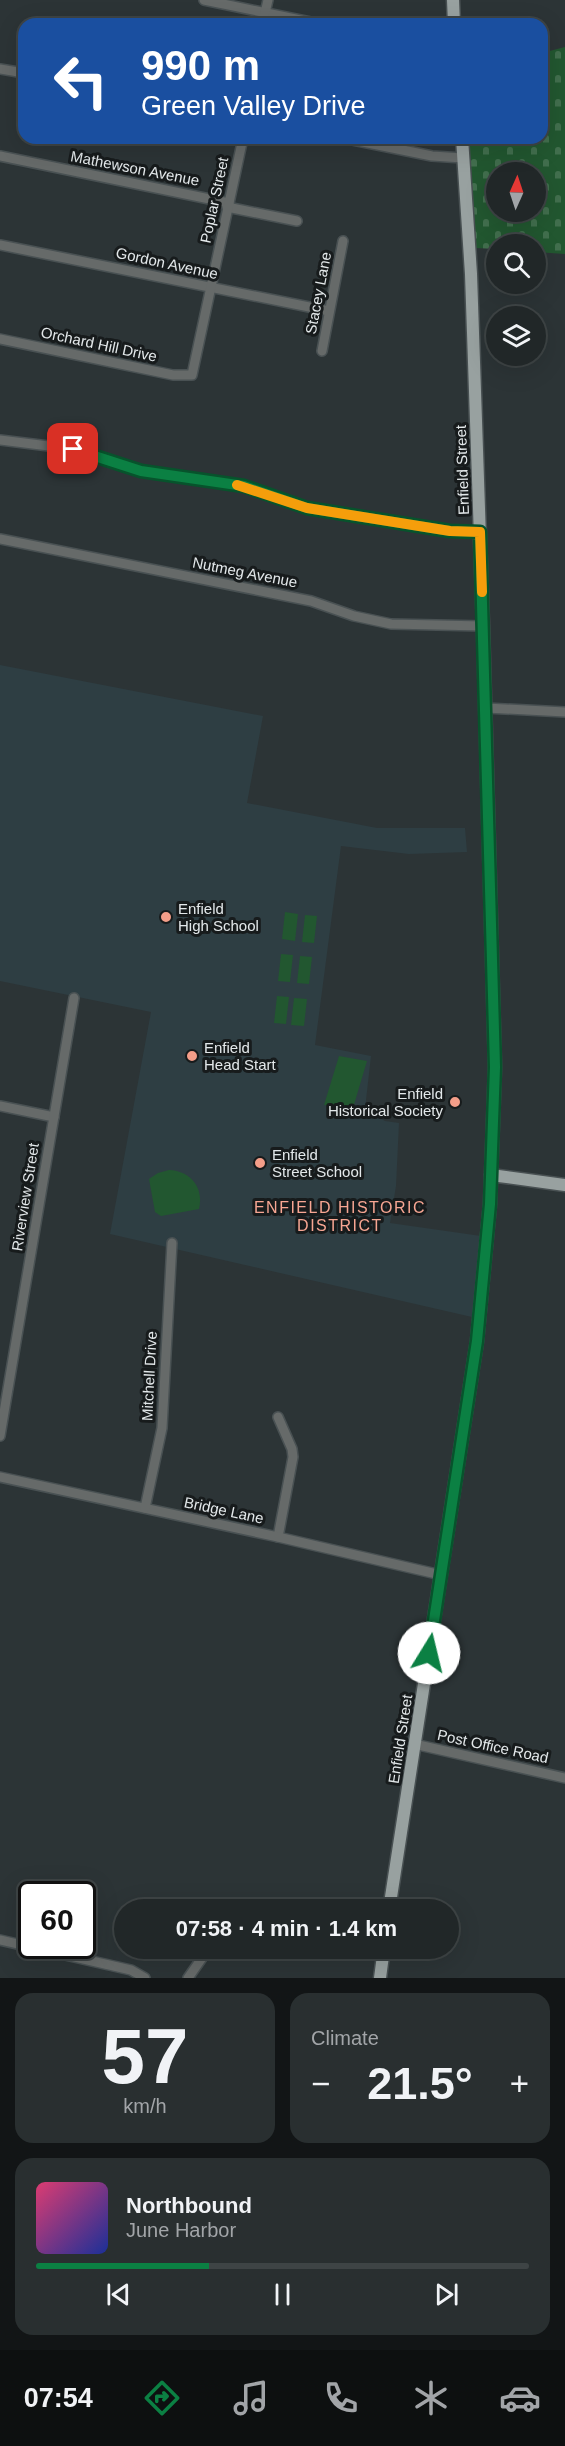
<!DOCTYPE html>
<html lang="en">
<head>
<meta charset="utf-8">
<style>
	:root { --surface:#212728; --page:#292f30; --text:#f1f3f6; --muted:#a2a5a8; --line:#3e4445; --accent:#0b8043 }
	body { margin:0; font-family:Helvetica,sans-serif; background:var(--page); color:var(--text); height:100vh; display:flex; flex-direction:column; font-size:22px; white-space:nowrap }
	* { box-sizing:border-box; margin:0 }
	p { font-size:20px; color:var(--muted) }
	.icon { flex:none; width:33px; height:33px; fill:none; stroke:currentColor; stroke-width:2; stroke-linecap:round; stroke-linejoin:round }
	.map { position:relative; height:1978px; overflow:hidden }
	.side { display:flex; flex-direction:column; gap:15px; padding:15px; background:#121516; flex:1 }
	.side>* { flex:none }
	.hud { position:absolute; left:18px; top:18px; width:530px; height:126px; border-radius:18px; box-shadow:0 6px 24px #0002,0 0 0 2px var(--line); background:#1a4fa0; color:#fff; overflow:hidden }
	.needle { width:39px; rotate:3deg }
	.tools { position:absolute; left:486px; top:162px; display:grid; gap:12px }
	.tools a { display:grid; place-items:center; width:60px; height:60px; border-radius:50%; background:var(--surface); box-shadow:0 6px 24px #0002,0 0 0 2px var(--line); font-size:30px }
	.speed { position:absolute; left:18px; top:1881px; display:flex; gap:12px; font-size:30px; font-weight:700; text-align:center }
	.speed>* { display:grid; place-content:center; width:78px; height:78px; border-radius:50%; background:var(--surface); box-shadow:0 6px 24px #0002,0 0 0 2px var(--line); line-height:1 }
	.speed .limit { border:3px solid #111; border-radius:9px; background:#fff; color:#111 }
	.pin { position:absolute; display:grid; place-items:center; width:51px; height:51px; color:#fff; margin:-26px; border-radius:12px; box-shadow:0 3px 9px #0006 }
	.me { position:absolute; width:66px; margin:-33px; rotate:9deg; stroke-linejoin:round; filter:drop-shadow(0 0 4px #0008) }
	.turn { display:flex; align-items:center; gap:21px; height:126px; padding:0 24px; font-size:27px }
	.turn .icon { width:78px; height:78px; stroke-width:2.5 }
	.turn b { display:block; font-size:42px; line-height:51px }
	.big { font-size:45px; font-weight:600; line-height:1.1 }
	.side .tile { flex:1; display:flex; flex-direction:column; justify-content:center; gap:9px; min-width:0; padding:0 21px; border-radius:18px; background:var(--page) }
	.side .dial { align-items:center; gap:0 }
	.dial b { font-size:78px; line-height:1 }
	.song { display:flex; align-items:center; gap:18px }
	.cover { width:72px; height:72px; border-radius:9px; background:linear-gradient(135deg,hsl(340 70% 55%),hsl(230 70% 35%)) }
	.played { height:6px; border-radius:3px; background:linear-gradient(90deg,var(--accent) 35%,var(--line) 35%) }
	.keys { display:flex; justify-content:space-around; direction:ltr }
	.heat { display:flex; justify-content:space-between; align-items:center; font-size:33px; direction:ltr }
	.side .tiles { flex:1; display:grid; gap:15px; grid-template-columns:1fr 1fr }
	.tile:last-child { grid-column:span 2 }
	.trip { position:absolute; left:114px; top:1899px; width:345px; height:60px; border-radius:30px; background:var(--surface); box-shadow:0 6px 24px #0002,0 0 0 2px var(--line); font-weight:600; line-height:60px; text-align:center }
	.tab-bar { display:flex; height:96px; justify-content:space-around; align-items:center; background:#0d1010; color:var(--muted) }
	.tab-bar .icon { width:42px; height:42px }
	.tab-bar .on { color:var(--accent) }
	.tab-bar b { font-size:27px; color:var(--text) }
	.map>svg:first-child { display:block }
</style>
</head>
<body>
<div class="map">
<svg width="565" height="1978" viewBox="0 0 565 1978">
	<defs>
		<pattern id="cemetery-stones" width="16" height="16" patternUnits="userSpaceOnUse" patternTransform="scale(1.5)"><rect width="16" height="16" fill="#225730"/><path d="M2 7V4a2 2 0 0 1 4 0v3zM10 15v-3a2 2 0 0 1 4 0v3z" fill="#426f4e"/></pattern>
	</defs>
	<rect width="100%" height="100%" fill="#2c3436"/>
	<path fill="#2e3e43" d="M0 665 263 716 247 803 377 828H465L467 852 409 854 341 846 315 1045 371 1056 365 1109 385 1121 399 1123 396 1186 390 1223 481 1236 472 1317 110 1234 151 1012 0 981Z"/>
	<path fill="url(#cemetery-stones)" fill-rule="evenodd" d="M565 47V254L536 252V244H496V249L476 248 469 138H542V53ZM496 172H536V212H496Z"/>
	<g fill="#225730">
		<path d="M285 912 298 914 295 941 282 939Z"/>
		<path d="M305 915 317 916 314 943 302 942Z"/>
		<path d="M281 954 293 955 290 982 278 981Z"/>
		<path d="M300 956 312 957 309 984 297 983Z"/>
		<path d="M277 996 289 997 286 1024 274 1023Z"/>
		<path d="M294 998 307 999 304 1026 291 1025Z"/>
		<path d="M339 1056 367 1061 353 1108 324 1105Z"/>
		<path d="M169 1170C191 1171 204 1188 199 1209L161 1216 155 1212 149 1179 158 1173Z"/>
	</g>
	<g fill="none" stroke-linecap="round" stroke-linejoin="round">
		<defs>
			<g id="minor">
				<path d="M204 0 320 24"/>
				<path d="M265 13 268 0"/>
				<path d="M0 69 24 73"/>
				<path d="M343 138 432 156 463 158"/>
				<path d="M0 156 229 203"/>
				<path d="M227 207 297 221"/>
				<path d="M0 245 329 311"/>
				<path d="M0 339 173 375H192L243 138"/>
				<path d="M322 351 343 241"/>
				<path d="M0 440 73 449 141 471 244 486 307 508 450 532H480"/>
				<path d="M0 539 311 601 354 616 391 624 483 626"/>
				<path d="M486 708 565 712"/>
				<path d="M0 1106 54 1117"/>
				<path d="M278 1417 292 1449 293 1457 278 1537"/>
				<path d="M0 1436 74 998"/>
				<path d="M0 1477 278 1537 441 1575"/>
				<path d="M145 1508 162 1428 172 1243"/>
				<path d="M414 1744 565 1778"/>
				<path d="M0 1940 131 1970 145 1978"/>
				<path d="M188 1978 209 1948"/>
			</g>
			<g id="major">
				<path d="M453 0 454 24"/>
				<path d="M491 1175 565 1185"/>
				<path d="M389 1910 477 1341 490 1204 495 1067 483 626 471 274 462 138"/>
				<path d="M380 1978 384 1948"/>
			</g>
		</defs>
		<use href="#minor" stroke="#495153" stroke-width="12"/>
		<use href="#major" stroke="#495153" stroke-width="15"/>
		<use href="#minor" stroke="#666a69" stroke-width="9"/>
		<use href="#major" stroke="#98a1a0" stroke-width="12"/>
	</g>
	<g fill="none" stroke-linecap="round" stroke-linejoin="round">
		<defs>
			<path id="route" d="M73 449 141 471 244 486 307 508 450 531 480 532 495 1067 490 1204 477 1341 429 1653"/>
		</defs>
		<use href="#route" stroke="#07532c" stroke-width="15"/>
		<use href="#route" stroke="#0b8043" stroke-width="10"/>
		<path stroke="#f59e0b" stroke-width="10" d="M237 485 307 508 450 531 480 532 482 592"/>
	</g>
	<g fill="#f49e89" stroke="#171b1c" stroke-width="2">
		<circle cx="166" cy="917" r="6"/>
		<circle cx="192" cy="1056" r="6"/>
		<circle cx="455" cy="1102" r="6"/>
		<circle cx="260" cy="1163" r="6"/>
	</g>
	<g text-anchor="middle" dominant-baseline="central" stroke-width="6" stroke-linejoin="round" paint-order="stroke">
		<g font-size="15" fill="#e3e8ea" stroke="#171b1c">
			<text transform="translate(135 168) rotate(11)">Mathewson Avenue</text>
			<text transform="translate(214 200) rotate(-78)">Poplar Street</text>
			<text transform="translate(167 263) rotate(12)">Gordon Avenue</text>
			<text transform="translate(318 293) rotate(-79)">Stacey Lane</text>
			<text transform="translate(99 344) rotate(12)">Orchard Hill Drive</text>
			<text transform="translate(462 470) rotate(-92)">Enfield Street</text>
			<text transform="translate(245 572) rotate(11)">Nutmeg Avenue</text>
			<text transform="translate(25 1197) rotate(-81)">Riverview Street</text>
			<text transform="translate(149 1376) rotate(-87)">Mitchell Drive</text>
			<text transform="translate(224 1510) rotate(12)">Bridge Lane</text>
			<text transform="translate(400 1739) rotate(-81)">Enfield Street</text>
			<text transform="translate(493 1746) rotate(12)">Post Office Road</text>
		</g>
		<g font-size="15" fill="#e3e8ea" stroke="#171b1c" text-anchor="start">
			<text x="178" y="908">Enfield<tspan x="178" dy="17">High School</tspan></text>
			<text x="204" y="1047">Enfield<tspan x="204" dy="17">Head Start</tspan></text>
			<text x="443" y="1093" text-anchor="end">Enfield<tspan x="443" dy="17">Historical Society</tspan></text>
			<text x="272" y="1154">Enfield<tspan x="272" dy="17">Street School</tspan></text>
		</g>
		<g font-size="16" letter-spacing="1.5" fill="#f7a693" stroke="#171b1c">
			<text x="340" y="1207">ENFIELD HISTORIC<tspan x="340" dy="18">DISTRICT</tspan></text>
		</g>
	</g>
</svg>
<div class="tools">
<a><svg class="needle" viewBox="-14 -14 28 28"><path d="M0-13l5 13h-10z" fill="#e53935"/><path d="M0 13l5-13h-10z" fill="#a2a5a8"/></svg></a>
<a><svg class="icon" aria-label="search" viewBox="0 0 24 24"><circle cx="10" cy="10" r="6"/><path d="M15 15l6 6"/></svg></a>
<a><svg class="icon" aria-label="layers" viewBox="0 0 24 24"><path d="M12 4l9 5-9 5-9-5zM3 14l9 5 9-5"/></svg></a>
</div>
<div class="speed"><div class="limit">60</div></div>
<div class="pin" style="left:73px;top:449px;background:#d93025"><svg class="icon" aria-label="arrive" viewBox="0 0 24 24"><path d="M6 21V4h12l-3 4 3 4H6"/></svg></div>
<svg class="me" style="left:429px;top:1653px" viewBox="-20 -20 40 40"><circle r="19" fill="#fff"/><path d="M0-13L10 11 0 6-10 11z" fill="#0b8043"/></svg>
<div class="trip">07:58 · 4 min · 1.4 km</div>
<div class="hud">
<div class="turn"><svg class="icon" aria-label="left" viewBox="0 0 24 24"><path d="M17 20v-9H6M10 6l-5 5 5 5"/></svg><div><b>990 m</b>Green Valley Drive</div></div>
</div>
</div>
<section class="side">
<div class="tiles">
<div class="tile dial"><b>57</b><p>km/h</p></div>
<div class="tile"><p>Climate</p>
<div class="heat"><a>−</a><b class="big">21.5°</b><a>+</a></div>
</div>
<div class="tile">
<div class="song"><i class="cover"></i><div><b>Northbound</b><p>June Harbor</p></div></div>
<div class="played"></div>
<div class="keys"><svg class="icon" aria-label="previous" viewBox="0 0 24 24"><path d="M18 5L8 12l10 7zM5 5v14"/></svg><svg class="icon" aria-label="pause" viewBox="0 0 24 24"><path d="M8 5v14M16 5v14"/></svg><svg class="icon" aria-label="next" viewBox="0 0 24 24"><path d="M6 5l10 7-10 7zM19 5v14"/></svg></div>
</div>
</div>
</section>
<nav class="tab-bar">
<b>07:54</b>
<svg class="icon on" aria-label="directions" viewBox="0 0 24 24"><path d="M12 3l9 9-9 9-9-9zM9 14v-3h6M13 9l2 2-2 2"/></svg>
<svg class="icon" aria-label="music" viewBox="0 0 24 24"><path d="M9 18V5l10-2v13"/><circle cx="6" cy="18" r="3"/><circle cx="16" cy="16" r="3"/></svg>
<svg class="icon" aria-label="phone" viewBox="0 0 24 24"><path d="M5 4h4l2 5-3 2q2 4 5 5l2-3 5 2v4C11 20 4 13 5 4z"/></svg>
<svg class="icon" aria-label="climate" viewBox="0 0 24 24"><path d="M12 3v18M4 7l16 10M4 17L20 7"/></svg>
<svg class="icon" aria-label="car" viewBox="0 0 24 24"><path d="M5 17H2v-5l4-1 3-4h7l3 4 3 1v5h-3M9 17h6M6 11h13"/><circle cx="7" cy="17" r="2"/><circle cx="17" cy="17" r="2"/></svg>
</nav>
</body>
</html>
